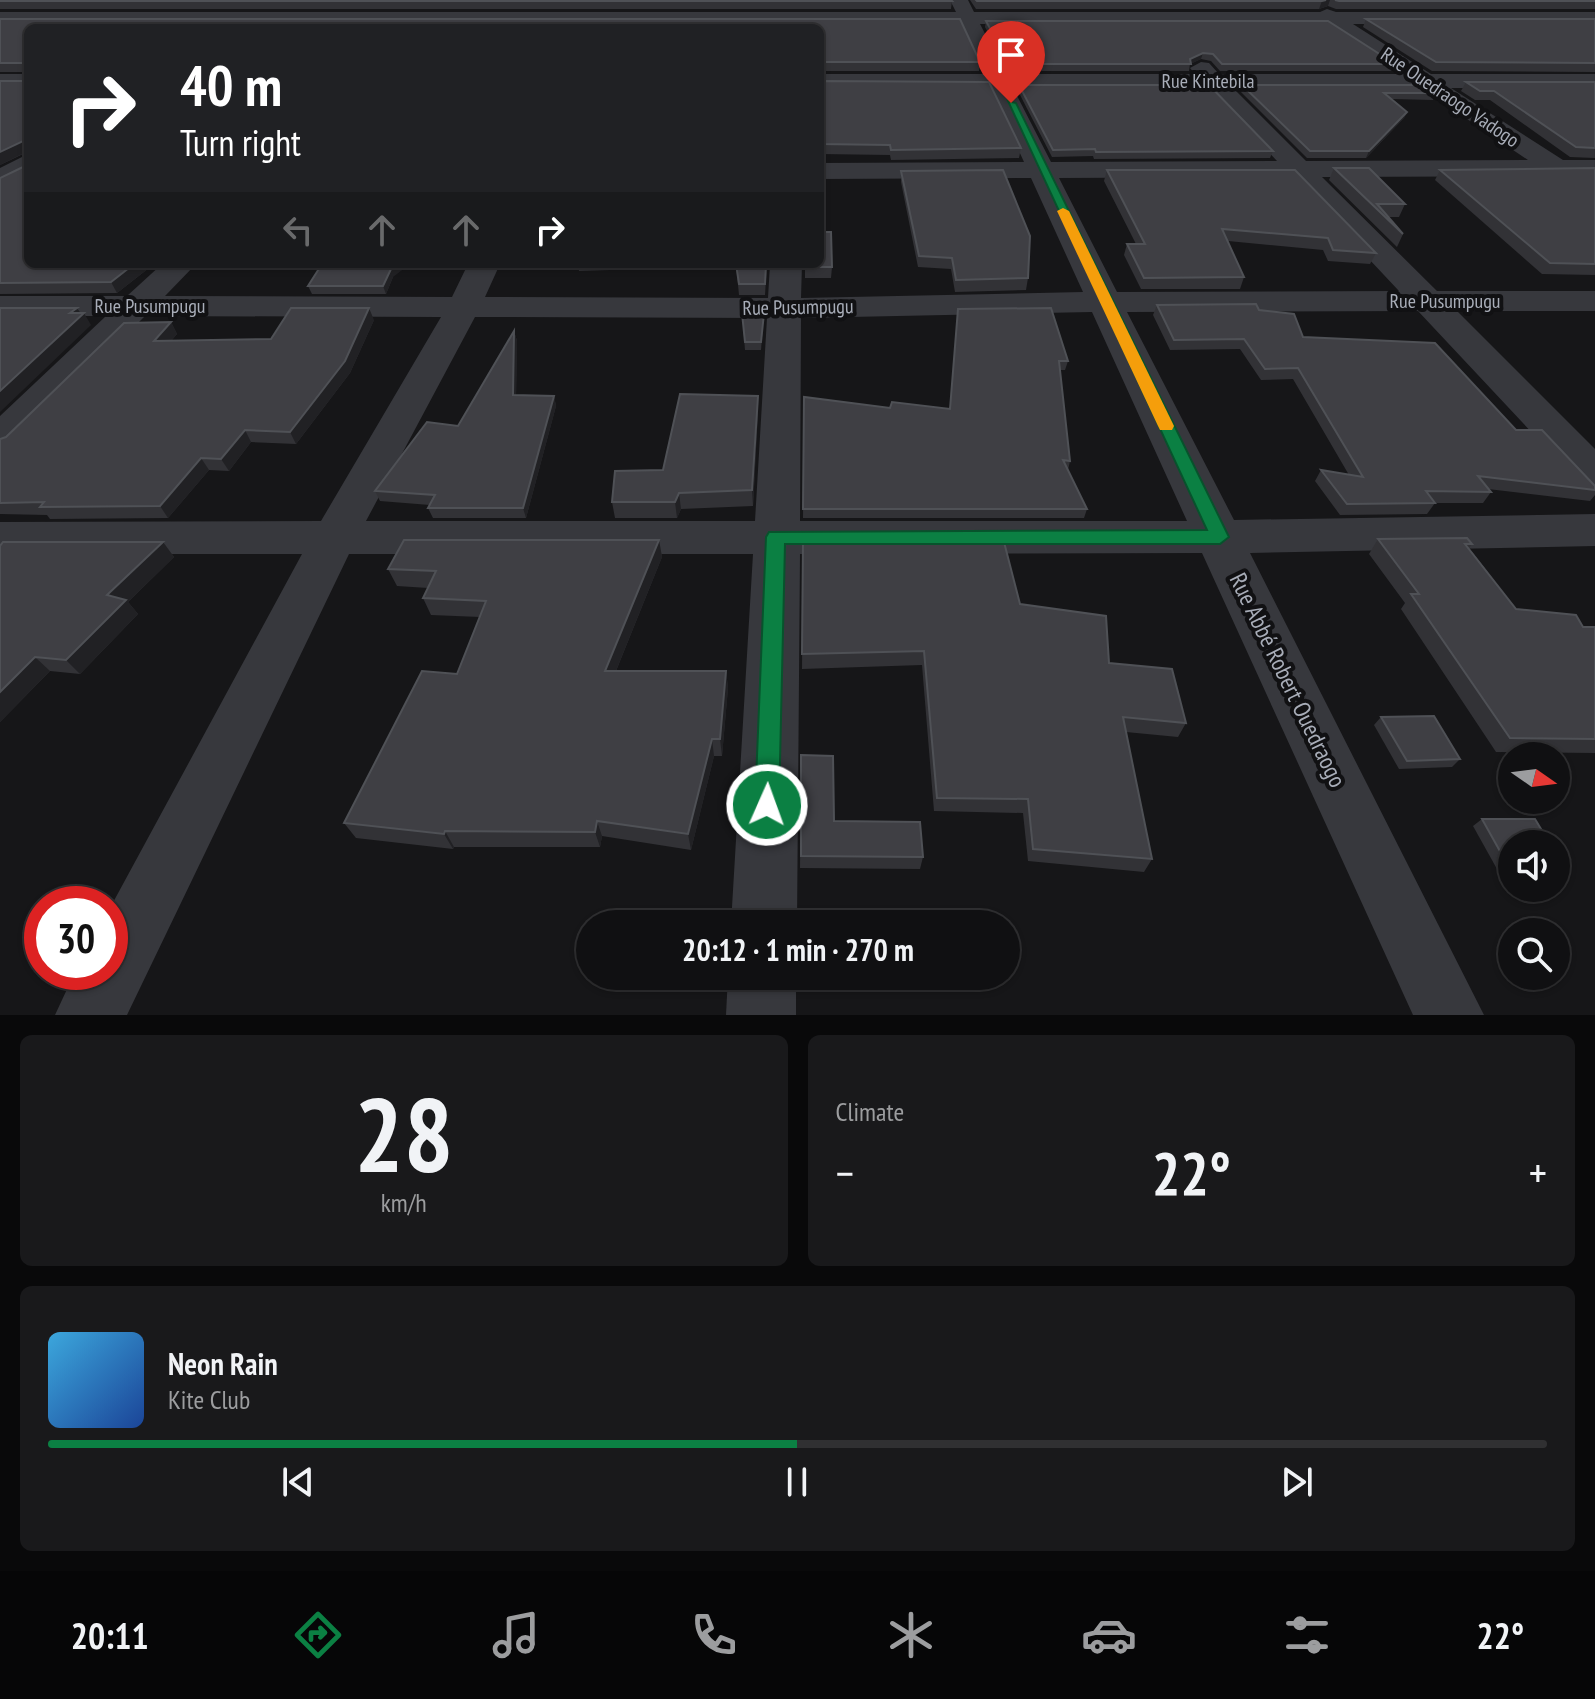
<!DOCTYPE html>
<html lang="en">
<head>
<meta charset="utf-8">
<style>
	:root { --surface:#101012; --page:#19191b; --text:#f1f3f6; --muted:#9c9d9f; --line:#303032; --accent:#0b8043 }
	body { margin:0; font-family:"PT Sans Narrow",sans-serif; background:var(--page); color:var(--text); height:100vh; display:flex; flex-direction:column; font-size:30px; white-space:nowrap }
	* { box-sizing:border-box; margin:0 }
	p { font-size:26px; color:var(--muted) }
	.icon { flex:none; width:44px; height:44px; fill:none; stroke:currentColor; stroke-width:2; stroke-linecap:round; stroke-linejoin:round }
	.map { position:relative; height:1015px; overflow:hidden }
	.sheet { display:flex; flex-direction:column; gap:20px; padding:20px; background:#09090a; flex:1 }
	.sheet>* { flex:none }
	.guide { position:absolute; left:24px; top:24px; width:800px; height:244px; border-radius:12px; box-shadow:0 2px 6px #0004,0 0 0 2px var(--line); background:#202124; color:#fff; overflow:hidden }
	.needle { width:52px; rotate:104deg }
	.controls { position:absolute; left:1498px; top:742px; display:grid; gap:16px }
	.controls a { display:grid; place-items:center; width:72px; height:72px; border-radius:50%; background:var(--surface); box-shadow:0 2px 6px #0004,0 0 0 2px var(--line); font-size:40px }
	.speed { position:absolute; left:24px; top:886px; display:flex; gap:16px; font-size:40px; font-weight:700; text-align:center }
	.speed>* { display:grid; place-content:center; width:104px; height:104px; border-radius:50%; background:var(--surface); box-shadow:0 2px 6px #0004,0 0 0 2px var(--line); line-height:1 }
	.speed .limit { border:12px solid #d22; background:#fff; color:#111 }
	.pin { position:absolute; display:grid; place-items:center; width:68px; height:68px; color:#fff; margin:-82px -34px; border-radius:50% 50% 50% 0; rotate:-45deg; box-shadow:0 0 8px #0007 }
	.pin .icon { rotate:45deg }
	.me { position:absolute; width:88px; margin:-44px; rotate:2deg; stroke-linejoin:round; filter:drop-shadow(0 0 6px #0008) }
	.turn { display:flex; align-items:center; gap:28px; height:168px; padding:0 24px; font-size:36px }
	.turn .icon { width:104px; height:104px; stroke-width:2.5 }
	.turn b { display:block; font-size:56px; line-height:68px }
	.lanes { display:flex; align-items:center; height:76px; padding:0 24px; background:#0003; justify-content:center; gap:40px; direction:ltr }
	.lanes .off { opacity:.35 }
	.big { font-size:60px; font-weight:600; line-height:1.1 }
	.sheet .card { flex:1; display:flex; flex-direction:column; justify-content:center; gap:12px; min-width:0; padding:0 28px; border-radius:12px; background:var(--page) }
	.sheet .dial { align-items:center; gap:0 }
	.dial b { font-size:104px; line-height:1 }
	.song { display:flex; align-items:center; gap:24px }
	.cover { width:96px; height:96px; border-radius:12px; background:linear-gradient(135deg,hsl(200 70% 55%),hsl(220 70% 35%)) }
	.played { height:8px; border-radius:4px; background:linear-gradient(90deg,var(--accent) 50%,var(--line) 50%) }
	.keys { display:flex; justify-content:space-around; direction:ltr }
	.heat { display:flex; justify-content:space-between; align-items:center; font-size:44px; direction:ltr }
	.sheet .tiles { flex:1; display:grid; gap:20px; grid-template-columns:1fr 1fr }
	.card:last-child { grid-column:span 2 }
	.trip { position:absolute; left:576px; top:910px; width:444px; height:80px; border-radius:40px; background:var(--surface); box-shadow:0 2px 6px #0004,0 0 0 2px var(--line); font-weight:600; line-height:80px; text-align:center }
	.menu { display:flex; height:128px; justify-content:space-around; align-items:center; background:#060607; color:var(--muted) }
	.menu .icon { width:56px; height:56px }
	.menu .current { color:var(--accent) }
	.menu b { font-size:36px; color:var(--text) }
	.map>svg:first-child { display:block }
</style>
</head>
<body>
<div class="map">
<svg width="1595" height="1015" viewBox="0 0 1595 1015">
	<rect width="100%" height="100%" fill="#161618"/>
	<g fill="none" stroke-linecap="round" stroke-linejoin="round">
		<g fill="#37383d" fill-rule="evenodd">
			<path d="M950 0H968L974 12H1320L1327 9 1336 12H1595V24H1353L1431 74H1595V88H1451L1563 160H1595V176L1322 177 1437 291H1595V311H1457L1595 449V488L1580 484 1418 311 1127 312 1234 520 1595 514V546L1250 553 1484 1015H1413L1202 553 800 554 797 924H731L753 554H349L127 1015H55L75 972H110V908L302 554H0V522L321 521 441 317 145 316 14 447 0 451V416L106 316H0V296H127L162 264H196L165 296 452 297 468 264H500L485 297 768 298 770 264H802L801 298 1083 292 1031 178 820 179V163L1024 162 990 88H820V74H984L961 24H0V12H956ZM980 24H1327L1402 74H1219L1209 63 1201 62 1190 68 1195 74H1006ZM1013 88H1208L1277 161 1051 162ZM1233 88H1421L1528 160 1306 161ZM1292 177 1399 291 1117 292 1059 178ZM1092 312 1187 521H800L801 318ZM475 317 767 318 755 521H366Z"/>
			<rect x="0" y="74" width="28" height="14"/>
			<path d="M28 154V174L0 188V168Z"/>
			<path d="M728 976H796V1015H726Z"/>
		</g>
	</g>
	<g fill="#323236">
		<path d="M0 0 952 1 951 9H0Z"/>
		<path d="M970 0H1595V9H1336L1328 6 1319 9H976Z"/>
		<path d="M0 19 980 62 979 71H820L28 28 154 264 117 293 0 294V178L23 167V154L0 165 25 81V72H0Z"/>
		<path d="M1366 19H1595V72L1432 71 1363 27Z"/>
		<path d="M986 21 1395 64 1392 71H1220L1211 61 1201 59 1190 64 1189 71H1008L985 27Z"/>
		<path d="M820 81 1021 148 1019 158 891 160 890 155 820 154Z"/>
		<path d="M1466 82H1595V158L1570 157 1490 100H1475L1461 91Z"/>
		<path d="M1019 85 1273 151 1270 158 1094 159 1093 156 1052 157 1018 91Z"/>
		<path d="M1242 85 1436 93 1433 100 1392 99 1407 112 1404 118 1366 158H1307L1240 91Z"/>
		<path d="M1334 168 1405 204 1399 217H1388L1403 234 1397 247 1329 180Z"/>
		<path d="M1595 168V275L1542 274 1435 180 1440 170Z"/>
		<path d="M1107 170 1376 253 1370 264 1328 261 1323 250 1228 241 1244 277 1240 289H1141L1124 255 1127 244H1136L1104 181Z"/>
		<path d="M901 171 1028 278 1026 290 955 292 951 269 918 267 901 182Z"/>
		<path d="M578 264H643L641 269 579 271Z"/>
		<path d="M736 264H767L765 295H739Z"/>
		<path d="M805 264 832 267 831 278H805Z"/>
		<path d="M393 277 386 294H312L308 286Z"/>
		<path d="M1157 305 1259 310 1303 337 1516 430 1595 486V495L1590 501 1488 489 1491 492 1483 503H1435L1427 514 1340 515 1315 481 1321 470 1349 475 1293 379 1261 380 1240 349 1170 350 1153 315Z"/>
		<path d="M742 313H764L761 350H745Z"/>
		<path d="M957 318 1068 361 1065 370H1060L1070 461 1068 470 1087 509 1084 518H803L804 397 890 408 950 409Z"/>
		<path d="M374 320 350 373 296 444 251 442 229 471 209 470 168 518 50 519 47 515 0 514V439L6 437 171 322 177 334 171 341 271 339Z"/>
		<path d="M514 331 517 341 516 395 554 396 556 406 526 518H433L428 508 430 505 380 501 375 491 458 426Z"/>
		<path d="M758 411 753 506 681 509 677 518H615L612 502Z"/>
		<path d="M1378 539 1472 544 1469 548 1516 609 1583 627H1595V753L1496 752 1401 609 1405 603 1369 554Z"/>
		<path d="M659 540 662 557 616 671H726L728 688 722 756H714L691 850 602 836 600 847H454L453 849 356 838 344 823 457 674 480 617 431 615 423 598 428 588 397 586 388 569Z"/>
		<path d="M163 542 174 557 128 602 138 614 80 674 50 671 0 722V546Z"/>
		<path d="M803 542 1020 604 1109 663 1186 723 1178 737 1126 732 1152 859 1144 872 1028 861 1023 813 934 811 922 665 802 669Z"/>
		<path d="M1381 717 1460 759 1452 767 1399 769 1374 725Z"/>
		<path d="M801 755 834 821 923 857 920 869 800 868Z"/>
		<path d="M1482 819 1512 844V869H1497L1473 826Z"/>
	</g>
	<g fill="#212124">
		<path d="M1326 0H1330L1328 6 1319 9 1322 1Z"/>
		<path d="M1203 53 1201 59 1189 65 1190 59Z"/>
		<path d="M1407 112 1404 118 1366 158 1369 151Z"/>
		<path d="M23 141 28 151 0 165V152Z"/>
		<path d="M134 264H154L117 293 111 282Z"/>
		<path d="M397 264H410L393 277 386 294 383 286 391 269Z"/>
		<path d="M77 308 82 315 84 313 91 325 0 412V391L70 313Z"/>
		<path d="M369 308 374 320 350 373 296 444 290 432Z"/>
		<path d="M171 322 177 334 161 353 154 341Z"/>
		<path d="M514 331 517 341 516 405 513 395Z"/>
		<path d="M554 396 556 406 526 518 523 508Z"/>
		<path d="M758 396V411L753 506 752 490Z"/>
		<path d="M245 430 251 442 229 471 221 459Z"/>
		<path d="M201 458 209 470 168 518 160 506Z"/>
		<path d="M679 493 681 509 677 518 675 502Z"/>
		<path d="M659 540 662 557 609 688 605 671Z"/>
		<path d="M163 542 174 557 128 602 138 614 80 674 66 660 107 595Z"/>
		<path d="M35 657 50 671 0 722V692Z"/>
		<path d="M726 671 728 688 722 756 720 739Z"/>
		<path d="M712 739 714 756 691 850 688 834Z"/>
		<path d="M597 821 602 836 600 847 595 832Z"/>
		<path d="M445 831 454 847 453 849 444 834Z"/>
	</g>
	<g fill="#3f3f44" stroke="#4f5156" stroke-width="2">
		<path d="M0 0H951L952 1H0Z"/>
		<path d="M976 0H1326L1322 1H977Z"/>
		<path d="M1335 0H1595V1H1339Z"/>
		<path d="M0 19H960L980 62H820V28H28V264H134L111 282 0 283V178L23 167V141L0 152V81H25V63H0Z"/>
		<path d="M1366 19H1595V63L1436 62Z"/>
		<path d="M986 21H1328L1395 64H1222L1213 54 1203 53 1190 59 1191 64H1009Z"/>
		<path d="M820 81 989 82 1021 148 891 150 890 145 820 144Z"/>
		<path d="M1466 82H1595V148L1576 147 1494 91H1480Z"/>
		<path d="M1019 85H1209L1273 151 1096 152 1095 149 1053 150Z"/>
		<path d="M1242 85H1423L1436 93H1384L1407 112 1369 151H1310Z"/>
		<path d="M1334 168H1369L1405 204H1377L1403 234Z"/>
		<path d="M1595 168V264L1550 263 1440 170Z"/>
		<path d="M1003 170 1030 236 1028 278 956 280 952 258 919 256 901 171Z"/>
		<path d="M1107 170H1295L1376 253 1333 250 1328 238 1222 229 1244 277 1144 278 1127 244H1145Z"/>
		<path d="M820 232H831L832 267H805V264H820Z"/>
		<path d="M322 264H397L391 269 383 286H308Z"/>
		<path d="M736 264H766L765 284H739Z"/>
		<path d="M1256 304 1259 310 1294 314 1303 337 1435 343 1516 430H1542L1595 486V490L1478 476 1491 492 1426 491 1435 503 1347 504 1321 470 1363 477 1298 368 1265 369 1244 339 1174 340 1157 305Z"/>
		<path d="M0 308H77L70 313H84L0 391Z"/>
		<path d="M291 308H369L345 361 290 432 245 430 221 459 201 458 160 506 40 507 44 502 0 503V439L6 437 124 323 171 322 154 341 271 339Z"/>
		<path d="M1051 308 1068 361H1059L1070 461 1063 460 1087 509H803L804 397 890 408 892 402 950 409 958 309Z"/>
		<path d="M742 313H764L761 342H745Z"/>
		<path d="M514 331 513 395 554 396 523 508H428L435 495 375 491 427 422 458 426Z"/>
		<path d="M680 394 758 396 752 490 679 493 675 502H612L615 471 663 470Z"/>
		<path d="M1467 538 1472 544H1465L1516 609 1576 615 1583 627H1595V739L1510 738 1411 594H1419L1378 539Z"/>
		<path d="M404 540H659L605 671H726L720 739H712L688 834 597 821 595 832 445 831 444 834 344 823 422 671 457 674 486 601 423 598 436 571 388 569Z"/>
		<path d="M3 542H163L107 595 126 600 66 660 35 657 0 692V546Z"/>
		<path d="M803 542H1004L1020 604 1106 616 1109 663 1172 669 1186 723 1123 717 1152 859 1033 849 1028 799 937 798 924 651 802 654Z"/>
		<path d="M1434 716 1460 759 1407 761 1381 717Z"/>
		<path d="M801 755 833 756 834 821 920 822 923 857 801 856Z"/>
		<path d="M1482 819H1535L1550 844H1512V862H1506Z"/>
		<path d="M1556 854 1561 863 1556 862Z"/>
	</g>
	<path fill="#0b8043" stroke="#07532c" stroke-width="2" d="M1008 101 1016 103 1229 537 1220 544H785L779 805 776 813 767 817 759 813 755 805 766 537 769 532 1207 530Z"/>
	<path fill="#f59e0b" d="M1063 208 1069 211 1174 426 1172 430H1160L1158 426 1057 211Z"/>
	<g text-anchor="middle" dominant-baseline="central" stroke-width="8" stroke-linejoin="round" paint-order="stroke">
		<g font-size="20" fill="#a8adb8" stroke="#111113">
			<text x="1208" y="81">Rue Kintebila</text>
			<text transform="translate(1450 97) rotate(34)">Rue Ouedraogo Vadogo</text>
			<text x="1445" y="301">Rue Pusumpugu</text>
			<text x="150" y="306">Rue Pusumpugu</text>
			<text transform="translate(798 307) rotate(-1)">Rue Pusumpugu</text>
		</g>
		<g font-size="24" fill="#a8adb8" stroke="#111113">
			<text transform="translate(1288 680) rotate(64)">Rue Abbé Robert Ouedraogo</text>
		</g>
	</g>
</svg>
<div class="controls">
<a><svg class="needle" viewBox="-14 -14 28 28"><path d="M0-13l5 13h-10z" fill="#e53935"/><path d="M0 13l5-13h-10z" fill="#9c9d9f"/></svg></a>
<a><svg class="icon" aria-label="sound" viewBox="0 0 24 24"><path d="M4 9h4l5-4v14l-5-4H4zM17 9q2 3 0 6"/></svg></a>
<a><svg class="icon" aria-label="search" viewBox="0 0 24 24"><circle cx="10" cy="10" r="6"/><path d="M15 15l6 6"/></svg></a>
</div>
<div class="speed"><div class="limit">30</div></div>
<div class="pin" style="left:1011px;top:103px;background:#d93025"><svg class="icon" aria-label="arrive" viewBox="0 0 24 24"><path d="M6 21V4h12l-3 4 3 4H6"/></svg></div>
<svg class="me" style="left:767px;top:805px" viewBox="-20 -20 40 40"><circle r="17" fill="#0b8043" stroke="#fff" stroke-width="3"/><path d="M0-11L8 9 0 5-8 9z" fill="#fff"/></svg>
<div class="trip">20:12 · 1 min · 270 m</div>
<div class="guide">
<div class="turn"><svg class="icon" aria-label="right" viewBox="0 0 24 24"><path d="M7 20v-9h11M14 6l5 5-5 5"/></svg><div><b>40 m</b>Turn right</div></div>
<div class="lanes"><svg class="icon off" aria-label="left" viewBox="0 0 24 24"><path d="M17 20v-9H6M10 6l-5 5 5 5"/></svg><svg class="icon off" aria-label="ahead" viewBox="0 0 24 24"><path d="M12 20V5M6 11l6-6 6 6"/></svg><svg class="icon off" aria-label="ahead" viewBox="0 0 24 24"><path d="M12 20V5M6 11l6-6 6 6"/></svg><svg class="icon" aria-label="right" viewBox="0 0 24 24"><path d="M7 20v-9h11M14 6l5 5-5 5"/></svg></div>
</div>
</div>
<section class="sheet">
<div class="tiles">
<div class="card dial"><b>28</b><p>km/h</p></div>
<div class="card"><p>Climate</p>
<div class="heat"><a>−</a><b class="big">22°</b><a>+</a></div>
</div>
<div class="card">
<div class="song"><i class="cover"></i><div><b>Neon Rain</b><p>Kite Club</p></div></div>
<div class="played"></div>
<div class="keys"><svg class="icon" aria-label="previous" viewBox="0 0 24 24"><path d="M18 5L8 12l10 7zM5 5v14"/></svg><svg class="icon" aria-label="pause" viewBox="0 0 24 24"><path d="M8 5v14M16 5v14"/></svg><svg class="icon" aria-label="next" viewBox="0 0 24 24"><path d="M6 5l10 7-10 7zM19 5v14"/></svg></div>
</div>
</div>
</section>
<nav class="menu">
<b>20:11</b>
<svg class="icon current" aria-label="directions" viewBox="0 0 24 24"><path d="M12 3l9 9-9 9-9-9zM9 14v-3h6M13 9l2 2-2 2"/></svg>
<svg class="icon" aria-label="music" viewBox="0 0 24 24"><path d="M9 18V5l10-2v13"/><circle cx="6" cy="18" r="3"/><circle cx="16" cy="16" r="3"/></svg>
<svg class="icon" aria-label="phone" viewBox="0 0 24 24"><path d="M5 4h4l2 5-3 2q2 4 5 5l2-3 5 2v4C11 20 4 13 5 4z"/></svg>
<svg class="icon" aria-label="climate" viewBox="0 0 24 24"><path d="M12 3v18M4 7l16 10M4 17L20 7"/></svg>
<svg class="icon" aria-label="car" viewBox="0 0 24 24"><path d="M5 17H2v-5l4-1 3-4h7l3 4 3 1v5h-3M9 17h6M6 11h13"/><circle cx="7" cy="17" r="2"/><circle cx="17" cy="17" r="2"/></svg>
<svg class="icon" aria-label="filters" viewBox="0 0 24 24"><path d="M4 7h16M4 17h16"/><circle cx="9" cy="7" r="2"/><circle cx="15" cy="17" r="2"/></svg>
<b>22°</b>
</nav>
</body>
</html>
